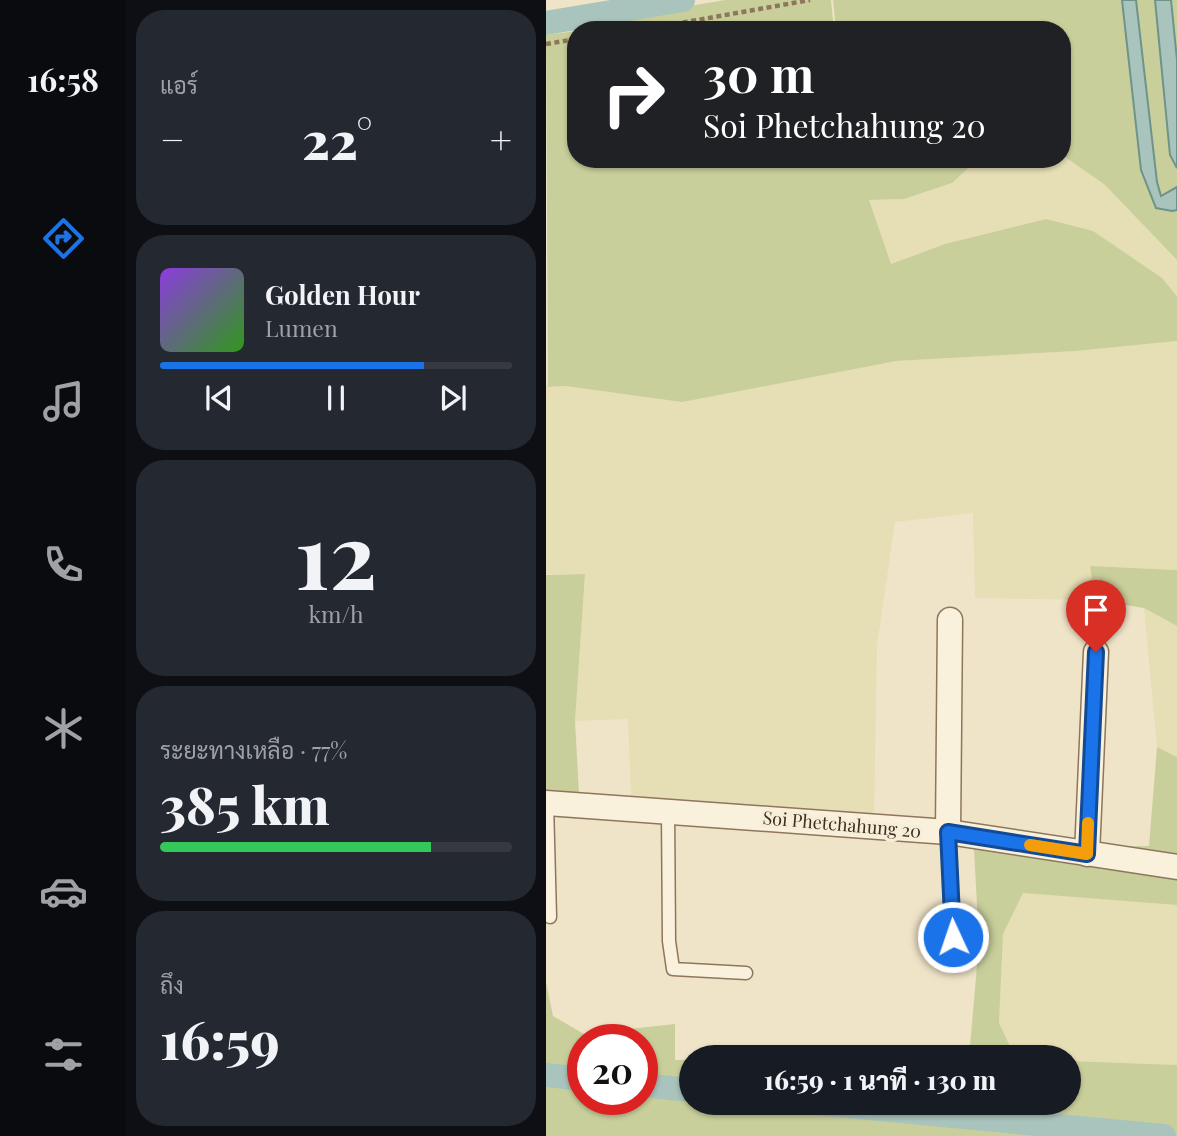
<!DOCTYPE html>
<html lang="th">
<head>
<meta charset="utf-8">
<style>
	:root { --surface:#171b24; --page:#242831; --text:#f1f3f6; --muted:#9ea1a6; --line:#363941; --accent:#1a73e8 }
	body { margin:0; font-family:"Playfair Display",Sarabun,serif; background:var(--page); color:var(--text); height:100vh; display:flex; flex-direction:column; font-size:26px; white-space:nowrap }
	* { box-sizing:border-box; margin:0 }
	p { font-size:23px; color:var(--muted) }
	.icon { flex:none; width:38px; height:38px; fill:none; stroke:currentColor; stroke-width:2; stroke-linecap:round; stroke-linejoin:round }
	.map { position:relative; flex:1; overflow:hidden }
	.panel { display:flex; flex-direction:column; gap:10px; padding:10px; background:#0d0f14; width:420px }
	.panel>* { flex:none }
	.hud { position:absolute; left:21px; top:21px; width:504px; height:147px; border-radius:28px; box-shadow:0 2px 5px #0004; background:#202124; color:#fff; overflow:hidden }
	.speed { position:absolute; left:21px; top:1024px; display:flex; gap:14px; font-size:35px; font-weight:700; text-align:center }
	.speed>* { display:grid; place-content:center; width:91px; height:91px; border-radius:50%; background:var(--surface); box-shadow:0 2px 5px #0004; line-height:1 }
	.speed .limit { border:10px solid #d22; background:#fff; color:#111 }
	.pin { position:absolute; display:grid; place-items:center; width:60px; height:60px; color:#fff; margin:-72px -30px; border-radius:50% 50% 50% 0; rotate:-45deg; box-shadow:0 0 7px #0007 }
	.pin .icon { rotate:45deg }
	.me { position:absolute; width:77px; margin:-38px; rotate:357deg; stroke-linejoin:round; filter:drop-shadow(0 0 5px #0008) }
	.turn { display:flex; align-items:center; gap:24px; height:147px; padding:0 21px; font-size:32px }
	.turn .icon { width:91px; height:91px; stroke-width:2.5 }
	.turn b { display:block; font-size:49px; line-height:60px }
	.big { font-size:52px; font-weight:800; line-height:1.1 }
	.panel .card { flex:1; display:flex; flex-direction:column; justify-content:center; gap:10px; min-width:0; padding:0 24px; border-radius:28px; background:var(--page) }
	.panel .dial { align-items:center; gap:0 }
	.dial b { font-size:91px; line-height:1 }
	.song { display:flex; align-items:center; gap:21px }
	.cover { width:84px; height:84px; border-radius:10px; background:linear-gradient(135deg,hsl(270 70% 55%),hsl(110 70% 35%)) }
	.played { height:7px; border-radius:4px; background:linear-gradient(90deg,var(--accent) 75%,var(--line) 75%) }
	.keys { display:flex; justify-content:space-around; direction:ltr }
	.heat { display:flex; justify-content:space-between; align-items:center; font-size:38px; direction:ltr }
	.charge { height:10px; border-radius:5px; background:linear-gradient(90deg,#34c759 77%,var(--line) 0) }
	.trip { position:absolute; left:133px; top:1045px; width:402px; height:70px; border-radius:35px; background:var(--surface); box-shadow:0 2px 5px #0004; font-weight:800; line-height:70px; text-align:center }
	main { display:flex; flex:1; min-height:0 }
	.tabs { display:flex; flex-direction:column; width:126px; justify-content:space-around; align-items:center; background:#090b0e; color:var(--muted) }
	.tabs .icon { width:49px; height:49px }
	.tabs .selected { color:var(--accent) }
	.tabs b { font-size:32px; color:var(--text) }
	.map>svg:first-child { display:block }
</style>
</head>
<body>
<main>
<nav class="tabs">
<b>16:58</b>
<svg class="icon selected" aria-label="directions" viewBox="0 0 24 24"><path d="M12 3l9 9-9 9-9-9zM9 14v-3h6M13 9l2 2-2 2"/></svg>
<svg class="icon" aria-label="music" viewBox="0 0 24 24"><path d="M9 18V5l10-2v13"/><circle cx="6" cy="18" r="3"/><circle cx="16" cy="16" r="3"/></svg>
<svg class="icon" aria-label="phone" viewBox="0 0 24 24"><path d="M5 4h4l2 5-3 2q2 4 5 5l2-3 5 2v4C11 20 4 13 5 4z"/></svg>
<svg class="icon" aria-label="climate" viewBox="0 0 24 24"><path d="M12 3v18M4 7l16 10M4 17L20 7"/></svg>
<svg class="icon" aria-label="car" viewBox="0 0 24 24"><path d="M5 17H2v-5l4-1 3-4h7l3 4 3 1v5h-3M9 17h6M6 11h13"/><circle cx="7" cy="17" r="2"/><circle cx="17" cy="17" r="2"/></svg>
<svg class="icon" aria-label="filters" viewBox="0 0 24 24"><path d="M4 7h16M4 17h16"/><circle cx="9" cy="7" r="2"/><circle cx="15" cy="17" r="2"/></svg>
</nav>
<section class="panel">
<div class="card"><p>แอร์</p>
<div class="heat"><a>−</a><b class="big">22°</b><a>+</a></div>
</div>
<div class="card">
<div class="song"><i class="cover"></i><div><b>Golden Hour</b><p>Lumen</p></div></div>
<div class="played"></div>
<div class="keys"><svg class="icon" aria-label="previous" viewBox="0 0 24 24"><path d="M18 5L8 12l10 7zM5 5v14"/></svg><svg class="icon" aria-label="pause" viewBox="0 0 24 24"><path d="M8 5v14M16 5v14"/></svg><svg class="icon" aria-label="next" viewBox="0 0 24 24"><path d="M6 5l10 7-10 7zM19 5v14"/></svg></div>
</div>
<div class="card dial"><b>12</b><p>km/h</p></div>
<div class="card"><p>ระยะทางเหลือ · 77%</p><b class="big">385 km</b><div class="charge"></div></div>
<div class="card"><p>ถึง</p><b class="big">16:59</b></div>
</section>
<div class="map">
<svg width="631" height="1136" viewBox="0 0 631 1136">
	<rect width="100%" height="100%" fill="#f0e4c8"/>
	<g fill="#e6deb5">
		<path d="M516 155 558 184 631 260V296L616 278 399 244 345 264 322 200 358 199 406 183 432 159H516Z"/>
		<path d="M631 341V570L545 566 549 600 429 598 427 513 349 522 331 646 328 817 85 799 82 719 29 721 39 575 0 574V384L2 387 20 386 350 361 530 351Z"/>
		<path d="M598 608 631 626V757L611 747Z"/>
		<path d="M477 892 631 905V1065L523 1061V1057H469L453 1023 457 934Z"/>
	</g>
	<g fill="#c9cf9b" fill-rule="evenodd">
		<path d="M179 0H285L288 30H38L65 26 102 13Z"/>
		<path d="M287 0H576L595 170 626 211 631 210V260L558 184 516 155V30H290Z"/>
		<path d="M590 0H631V187L615 196 611 182Z"/>
		<path d="M30 31V159H432L406 183 358 199 323 200 345 264 399 244 500 219 547 231 616 278 631 296V341L530 351 350 361 136 402 20 386 2 387 0 35Z"/>
		<path d="M544 566 631 570V626L598 608 549 600Z"/>
		<path d="M39 574 29 721 33 794 0 791V575Z"/>
		<path d="M611 747 631 757V905L477 893 457 934 453 1023 469 1057H324L424 1046 433 943 428 849 603 846Z"/>
		<path d="M0 982 7 1016 38 1034 129 1024V1060H145V1102H523V1061L631 1065V1136H0ZM37 1040H96V1099H37Z"/>
	</g>
	<g fill="#a9c4bc" stroke="#6f938a" stroke-width="2">
		<path d="M576 0H590L611 182 615 196 631 187V210L626 211 610 208 595 170Z"/>
		<path d="M609 0H625L631 60V168L624 155Z"/>
	</g>
	<g fill="none" stroke-linecap="round" stroke-linejoin="round">
		<g stroke="#a9c4bc" stroke-width="24">
			<path d="M0 23 137 0"/>
			<path d="M0 1075 37 1079"/>
			<path d="M96 1085 145 1090"/>
			<path d="M260 1102 618 1136"/>
		</g>
		<defs>
			<g id="lane">
				<path d="M1 803 4 917"/>
				<path d="M122 810 123 941 127 969 200 973"/>
				<path d="M402 832 409 964"/>
			</g>
			<g id="street">
				<path d="M0 803 402 832 631 867"/>
				<path d="M402 832 404 620"/>
				<path d="M541 854 550 652"/>
			</g>
		</defs>
		<use href="#lane" stroke="#8d765c" stroke-width="15"/>
		<use href="#street" stroke="#8d765c" stroke-width="27"/>
		<g stroke="#8d765c" stroke-width="4.5" stroke-dasharray="5 3.5" stroke-linecap="butt">
			<path d="M95 30 264 0"/>
			<path d="M0 44 30 39"/>
		</g>
		<use href="#lane" stroke="#faf1dc" stroke-width="12"/>
		<use href="#street" stroke="#faf1dc" stroke-width="24"/>
	</g>
	<g fill="none" stroke-linecap="round" stroke-linejoin="round">
		<defs>
			<path id="route" d="M407 937 402 832 541 854 550 652"/>
		</defs>
		<use href="#route" stroke="#114b97" stroke-width="18"/>
		<use href="#route" stroke="#1a73e8" stroke-width="12"/>
		<path stroke="#f59e0b" stroke-width="12" d="M484 845 541 854 542 823"/>
	</g>
	<g text-anchor="middle" dominant-baseline="central" stroke-width="7" stroke-linejoin="round" paint-order="stroke">
		<g font-size="18" fill="#3d2e20" stroke="#f7eed8">
			<text transform="translate(296 824) rotate(5)">Soi Phetchahung 20</text>
		</g>
	</g>
</svg>
<div class="speed"><div class="limit">20</div></div>
<div class="pin" style="left:550px;top:652px;background:#d93025"><svg class="icon" aria-label="arrive" viewBox="0 0 24 24"><path d="M6 21V4h12l-3 4 3 4H6"/></svg></div>
<svg class="me" style="left:407px;top:937px" viewBox="-20 -20 40 40"><circle r="17" fill="#1a73e8" stroke="#fff" stroke-width="3"/><path d="M0-11L8 9 0 5-8 9z" fill="#fff"/></svg>
<div class="trip">16:59 · 1 นาที · 130 m</div>
<div class="hud">
<div class="turn"><svg class="icon" aria-label="right" viewBox="0 0 24 24"><path d="M7 20v-9h11M14 6l5 5-5 5"/></svg><div><b>30 m</b>Soi Phetchahung 20</div></div>
</div>
</div>
</main>
</body>
</html>
